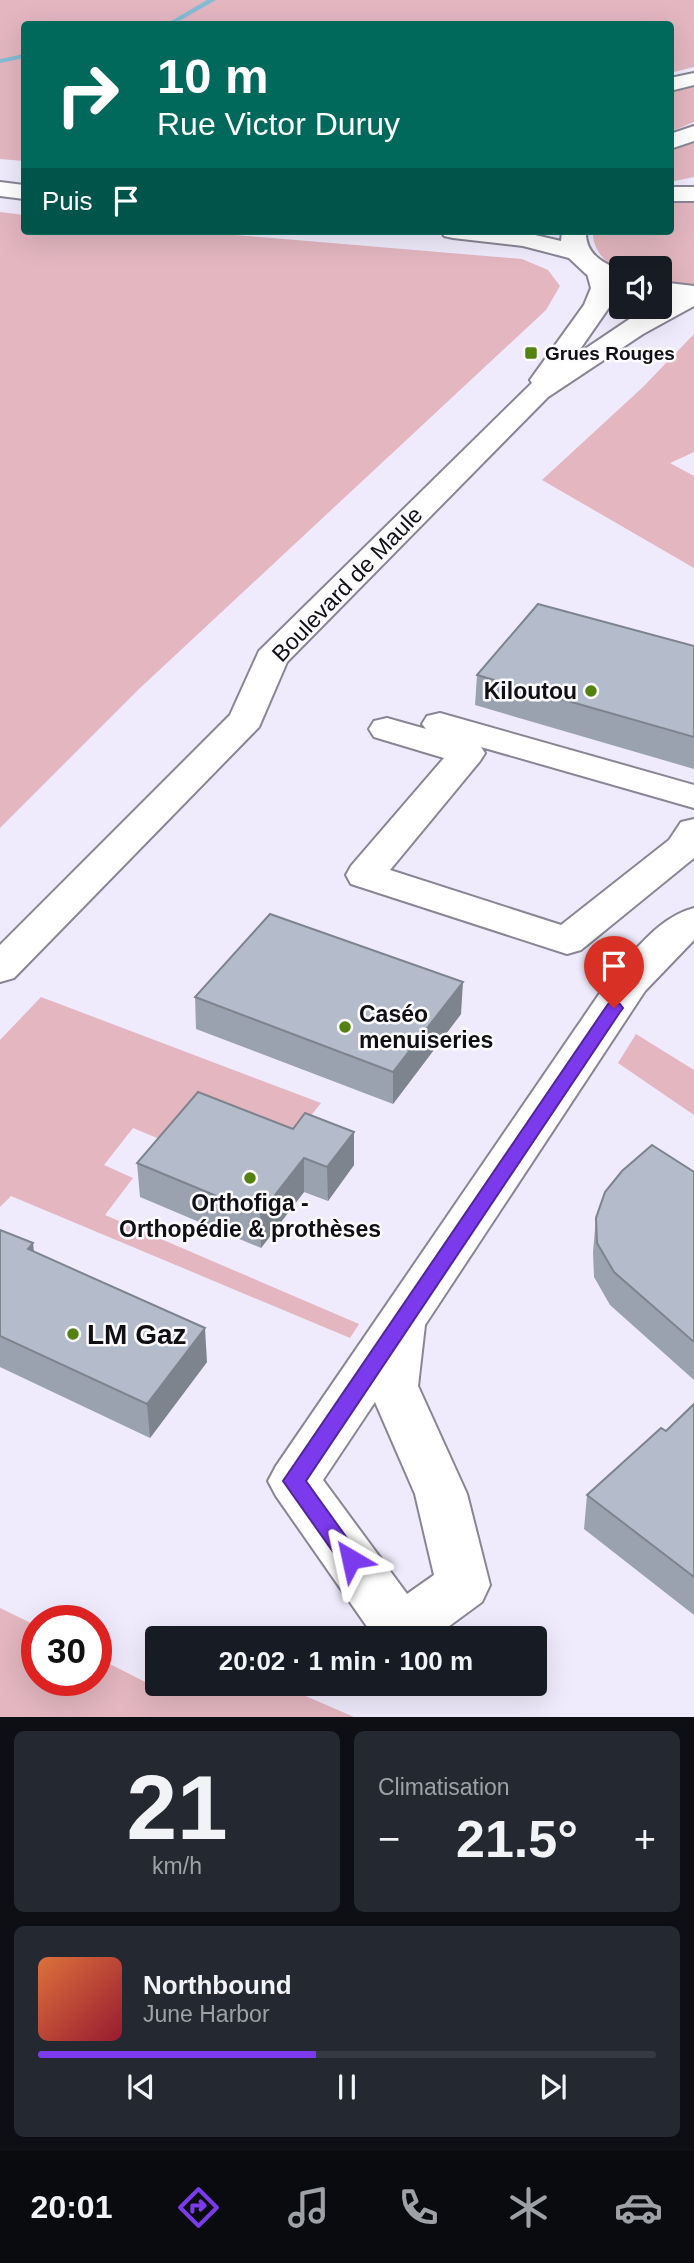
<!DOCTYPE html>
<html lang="fr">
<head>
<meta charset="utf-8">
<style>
	:root { --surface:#171b24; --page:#242831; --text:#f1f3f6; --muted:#9ea1a6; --line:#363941; --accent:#7c3aed }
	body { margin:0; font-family:Helvetica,sans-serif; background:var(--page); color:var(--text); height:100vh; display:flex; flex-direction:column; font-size:26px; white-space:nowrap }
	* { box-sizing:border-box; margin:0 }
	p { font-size:23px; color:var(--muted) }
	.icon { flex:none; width:38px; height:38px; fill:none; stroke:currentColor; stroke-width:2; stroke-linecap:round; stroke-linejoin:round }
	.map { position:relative; height:1717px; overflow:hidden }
	.drawer { display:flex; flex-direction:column; gap:14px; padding:14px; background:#0d0f14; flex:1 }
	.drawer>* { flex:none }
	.guide { position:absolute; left:21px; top:21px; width:653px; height:214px; border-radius:7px; box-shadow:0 7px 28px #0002; background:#00695c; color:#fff; overflow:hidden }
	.tools { position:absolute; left:609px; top:256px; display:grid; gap:14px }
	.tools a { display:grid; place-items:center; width:63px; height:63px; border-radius:7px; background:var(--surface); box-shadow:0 7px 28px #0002; font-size:35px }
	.speed { position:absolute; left:21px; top:1605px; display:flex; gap:14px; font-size:35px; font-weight:700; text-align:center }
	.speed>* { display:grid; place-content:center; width:91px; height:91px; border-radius:50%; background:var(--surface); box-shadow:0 7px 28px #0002; line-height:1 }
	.speed .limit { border:10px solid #d22; background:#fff; color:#111 }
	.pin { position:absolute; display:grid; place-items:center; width:60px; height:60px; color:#fff; margin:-72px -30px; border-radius:50% 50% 50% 0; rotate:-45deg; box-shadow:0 0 7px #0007 }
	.pin .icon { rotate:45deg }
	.me { position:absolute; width:77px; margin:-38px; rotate:324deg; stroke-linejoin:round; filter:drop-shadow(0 0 5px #0008) }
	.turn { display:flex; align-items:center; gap:24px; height:147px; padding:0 21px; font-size:32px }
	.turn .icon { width:91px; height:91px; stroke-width:2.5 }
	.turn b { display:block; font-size:49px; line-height:60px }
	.then { display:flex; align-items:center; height:66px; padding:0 21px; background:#0003; gap:14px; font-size:26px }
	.big { font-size:52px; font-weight:700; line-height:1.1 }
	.drawer .tile { flex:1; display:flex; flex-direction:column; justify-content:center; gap:10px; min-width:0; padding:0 24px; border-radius:10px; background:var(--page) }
	.drawer .dial { align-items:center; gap:0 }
	.dial b { font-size:91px; line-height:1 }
	.song { display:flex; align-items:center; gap:21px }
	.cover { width:84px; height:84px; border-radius:10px; background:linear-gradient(135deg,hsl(20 70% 55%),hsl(350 70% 35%)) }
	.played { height:7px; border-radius:4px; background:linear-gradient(90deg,var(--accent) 45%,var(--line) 45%) }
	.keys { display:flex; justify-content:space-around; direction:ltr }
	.heat { display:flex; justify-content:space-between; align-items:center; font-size:38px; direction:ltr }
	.drawer .tiles { flex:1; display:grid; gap:14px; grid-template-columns:1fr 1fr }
	.tile:last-child { grid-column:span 2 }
	.trip { position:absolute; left:145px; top:1626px; width:402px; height:70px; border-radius:7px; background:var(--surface); box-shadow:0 7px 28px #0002; font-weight:700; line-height:70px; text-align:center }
	.tabs { display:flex; height:112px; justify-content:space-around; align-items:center; background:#090b0e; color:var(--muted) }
	.tabs .icon { width:49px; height:49px }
	.tabs .on { color:var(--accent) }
	.tabs b { font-size:32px; color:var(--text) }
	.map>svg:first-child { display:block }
</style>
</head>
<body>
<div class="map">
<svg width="694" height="1717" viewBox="0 0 694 1717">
	<rect width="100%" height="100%" fill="#efebfc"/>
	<g fill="#e3b6c0">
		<path d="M0 0H694V67L670 73V24H24V161L0 159Z"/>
		<path d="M694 86V122L670 132V93Z"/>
		<path d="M694 142V177L670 182V150Z"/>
		<path d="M670 201H694V285L660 280V268C648 268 630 271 621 268 603 264 592 247 593 231H670Z"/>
		<path d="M0 212 24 215V231H187L522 259 548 270 560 286 546 310 139 689 0 828Z"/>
		<path d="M694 334V452L670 463 694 476V568L542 480 643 387Z"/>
		<path d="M41 997 321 1103 287 1146 169 1143 133 1128 104 1165 133 1178 105 1215 359 1324 350 1338 11 1196 0 1207V1040Z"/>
		<path d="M636 1034 694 1070V1115L618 1063Z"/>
		<path d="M0 1608 37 1626V1680H96V1657L169 1694 176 1684H278L354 1717H0Z"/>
	</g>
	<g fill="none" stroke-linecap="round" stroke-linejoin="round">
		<g fill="#85bbd5" fill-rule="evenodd">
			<path d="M207 0H216L174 24H166Z"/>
			<path d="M24 54V58L0 63V59Z"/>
		</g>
		<defs>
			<g id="street">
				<path d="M694 73V85L670 91V78Z"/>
				<path d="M440 713 694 785V808L481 747 485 753 480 761 390 870 561 925 669 840 681 822 694 819V858L581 950 567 954 351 884 346 875 351 866 444 758 374 737 369 729 374 721 387 718 426 729 422 724 427 716Z"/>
				<path d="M694 908V940L645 991 425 1325 418 1386 467 1494 490 1585 482 1602 433 1638H375L276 1496 268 1481 276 1466 615 971C639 947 660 917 694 908ZM375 1402 415 1494 434 1575 407 1594 323 1480Z"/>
			</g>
			<path id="secondary" d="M599 262 608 265 617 288 610 306 576 355 643 310 660 306V302L694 288V306L643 334 548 397 287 662 259 727 14 978 0 982V945L230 715 259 651 532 383 530 380 584 305 591 288 586 270 590 265Z"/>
			<g id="primary">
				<path d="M694 126V141L670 149V134Z"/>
				<path d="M0 182 24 185V199L0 196Z"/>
				<rect x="670" y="187" width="24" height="14"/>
				<path d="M441 231H518L561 241 562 231H586C585 254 602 262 621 271V288L586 274 569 258 523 246 453 238 444 236Z"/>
				<path d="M660 282 694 286V302L660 298Z"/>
			</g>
		</defs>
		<use href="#street" stroke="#898595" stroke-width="4"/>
		<use href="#secondary" stroke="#898595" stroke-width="4"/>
		<use href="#primary" stroke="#898595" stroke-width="4"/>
		<use href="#street" fill="#fff" fill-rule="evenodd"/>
		<use href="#secondary" fill="#fff" fill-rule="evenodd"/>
		<use href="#primary" fill="#fff" fill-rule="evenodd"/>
	</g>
	<g fill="#9ba2af">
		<path d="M694 646V769L475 705 477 675Z"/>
		<path d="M195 997 461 1014 393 1104 196 1029Z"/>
		<path d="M198 1092 354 1165 328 1201 304 1192 261 1248 140 1197 137 1163Z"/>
		<path d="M694 1172V1380L610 1305 594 1277 593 1252 596 1218Z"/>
		<path d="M0 1230 207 1362 150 1438 0 1367Z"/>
		<path d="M694 1404V1615L584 1529 587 1495 666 1431Z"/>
	</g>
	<g fill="#7e848e">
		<path d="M463 982 461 1014 393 1104V1072Z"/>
		<path d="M354 1132V1165L328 1201 327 1167Z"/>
		<path d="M304 1158V1192L261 1248 260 1214Z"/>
		<path d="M33 1243 37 1277 28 1249Z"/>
		<path d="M205 1328 207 1362 150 1438 147 1404Z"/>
	</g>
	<g fill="#b4bccb" stroke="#7e848e" stroke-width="2">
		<path d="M538 604 694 646V737L477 675Z"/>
		<path d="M270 914 463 982 393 1072 195 997Z"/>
		<path d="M198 1092 293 1129 305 1113 354 1132 327 1167 304 1158 260 1214 137 1163Z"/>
		<path d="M652 1145 694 1172V1342L614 1272 597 1243 596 1218 605 1192 622 1171Z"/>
		<path d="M0 1230 33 1243 28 1249 205 1328 147 1404 0 1336Z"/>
		<path d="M694 1404V1577L587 1495 661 1428 666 1431Z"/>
	</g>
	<path fill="#7c3aed" stroke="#51269a" stroke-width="2" d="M614 1002 620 1004 623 1008 620 1012 306 1481 362 1559 358 1566 351 1569 343 1566 283 1481 608 1004Z"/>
	<g fill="#538210" stroke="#fcfbfe" stroke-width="2.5">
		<rect x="524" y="346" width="14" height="14" rx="3.5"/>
		<circle cx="591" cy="691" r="7"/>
		<circle cx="345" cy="1027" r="7"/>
		<circle cx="250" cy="1178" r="7"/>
		<circle cx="73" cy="1334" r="7"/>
	</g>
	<g text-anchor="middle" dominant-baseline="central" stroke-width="5" stroke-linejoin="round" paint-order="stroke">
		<g font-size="19" font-weight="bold" fill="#100f14" stroke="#fcfbfe" text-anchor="start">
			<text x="545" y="353">Grues Rouges</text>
		</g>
		<g font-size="23" fill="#100f14" stroke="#fcfbfe">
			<text transform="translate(347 584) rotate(-46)">Boulevard de Maule</text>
		</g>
		<g font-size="23" font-weight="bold" fill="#100f14" stroke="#fcfbfe" text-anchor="end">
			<text x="577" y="691">Kiloutou</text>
			<text x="359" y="1014" text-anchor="start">Caséo<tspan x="359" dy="26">menuiseries</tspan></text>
			<text x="250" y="1203" text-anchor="middle">Orthofiga -<tspan x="250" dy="26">Orthopédie &amp; prothèses</tspan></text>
		</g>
		<g font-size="28" font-weight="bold" fill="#100f14" stroke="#fcfbfe" text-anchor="start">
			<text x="87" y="1334">LM Gaz</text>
		</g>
	</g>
</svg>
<div class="tools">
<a><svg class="icon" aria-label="sound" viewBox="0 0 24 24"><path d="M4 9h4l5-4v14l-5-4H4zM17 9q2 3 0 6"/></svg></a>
</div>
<div class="speed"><div class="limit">30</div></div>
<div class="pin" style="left:614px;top:1008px;background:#d93025"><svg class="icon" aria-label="arrive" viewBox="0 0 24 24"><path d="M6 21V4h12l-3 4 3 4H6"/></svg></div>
<svg class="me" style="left:351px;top:1559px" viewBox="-20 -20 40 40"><path d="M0-17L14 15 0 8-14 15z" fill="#7c3aed" stroke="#fff" stroke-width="4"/></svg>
<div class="trip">20:02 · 1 min · 100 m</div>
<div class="guide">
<div class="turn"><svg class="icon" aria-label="right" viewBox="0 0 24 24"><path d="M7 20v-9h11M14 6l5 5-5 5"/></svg><div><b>10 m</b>Rue Victor Duruy</div></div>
<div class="then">Puis<svg class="icon" aria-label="arrive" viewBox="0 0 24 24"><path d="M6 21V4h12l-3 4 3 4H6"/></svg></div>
</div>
</div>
<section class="drawer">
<div class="tiles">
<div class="tile dial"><b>21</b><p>km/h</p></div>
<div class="tile"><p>Climatisation</p>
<div class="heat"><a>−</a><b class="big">21.5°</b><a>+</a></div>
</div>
<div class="tile">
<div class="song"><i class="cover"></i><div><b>Northbound</b><p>June Harbor</p></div></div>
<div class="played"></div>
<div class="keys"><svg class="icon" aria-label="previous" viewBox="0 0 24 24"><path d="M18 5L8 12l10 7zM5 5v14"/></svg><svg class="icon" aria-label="pause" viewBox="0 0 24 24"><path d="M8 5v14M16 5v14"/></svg><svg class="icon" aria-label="next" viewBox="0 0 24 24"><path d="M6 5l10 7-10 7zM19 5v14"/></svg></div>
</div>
</div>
</section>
<nav class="tabs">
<b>20:01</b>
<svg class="icon on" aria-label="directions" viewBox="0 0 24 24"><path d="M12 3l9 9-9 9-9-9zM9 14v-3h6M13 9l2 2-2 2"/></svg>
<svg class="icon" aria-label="music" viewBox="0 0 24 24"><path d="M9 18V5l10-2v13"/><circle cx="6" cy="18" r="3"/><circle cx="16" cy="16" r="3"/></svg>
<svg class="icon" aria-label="phone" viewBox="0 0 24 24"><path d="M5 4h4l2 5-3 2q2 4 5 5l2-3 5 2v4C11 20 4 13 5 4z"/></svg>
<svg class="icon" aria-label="climate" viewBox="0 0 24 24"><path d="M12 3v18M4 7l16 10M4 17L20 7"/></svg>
<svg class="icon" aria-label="car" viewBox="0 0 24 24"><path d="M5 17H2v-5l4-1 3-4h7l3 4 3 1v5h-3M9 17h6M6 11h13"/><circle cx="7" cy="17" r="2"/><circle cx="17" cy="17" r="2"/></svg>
</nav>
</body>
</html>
